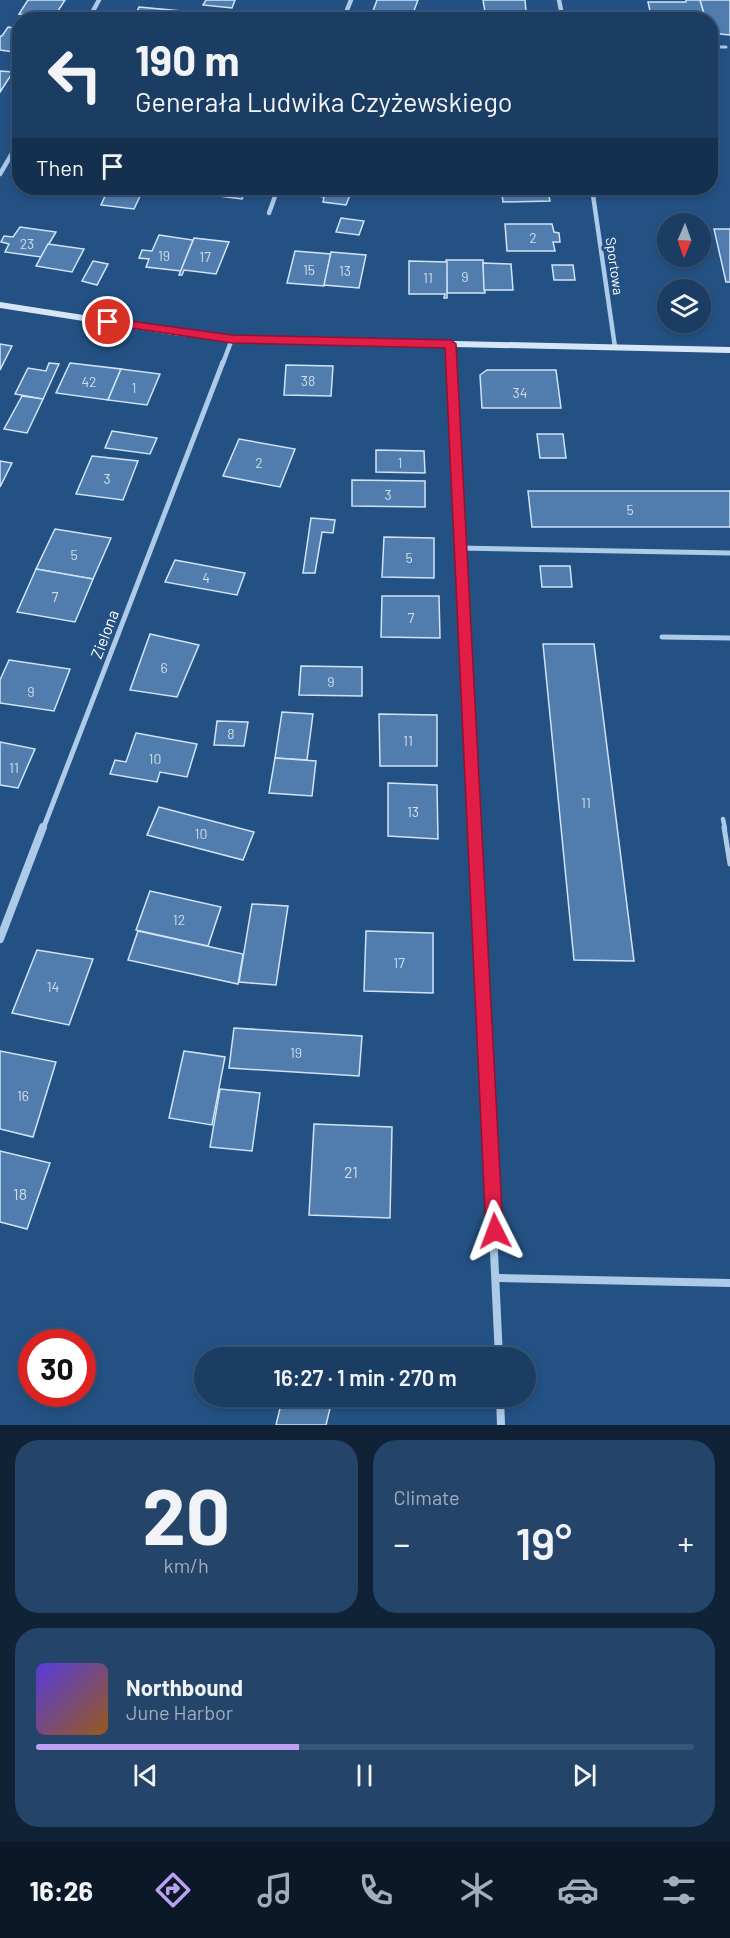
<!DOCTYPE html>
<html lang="en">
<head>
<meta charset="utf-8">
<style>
	:root { --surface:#1b3d63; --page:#244469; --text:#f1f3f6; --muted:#a0aebe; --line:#395678; --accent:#bca0f2 }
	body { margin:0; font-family:Barlow,sans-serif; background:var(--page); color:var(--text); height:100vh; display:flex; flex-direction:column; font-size:22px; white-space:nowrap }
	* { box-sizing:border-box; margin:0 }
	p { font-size:20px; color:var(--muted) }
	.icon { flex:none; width:33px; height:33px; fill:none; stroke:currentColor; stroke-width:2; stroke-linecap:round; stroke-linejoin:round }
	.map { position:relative; height:1425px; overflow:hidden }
	.panel { display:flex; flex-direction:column; gap:15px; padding:15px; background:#0f2236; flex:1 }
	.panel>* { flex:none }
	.banner { position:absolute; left:12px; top:12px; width:706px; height:183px; border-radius:24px; box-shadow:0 3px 9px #0003,0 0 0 2px var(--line); background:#1b3d63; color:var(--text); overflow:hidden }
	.needle { width:39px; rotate:182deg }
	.buttons { position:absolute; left:657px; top:213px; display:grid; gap:12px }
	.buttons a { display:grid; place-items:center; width:54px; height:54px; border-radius:50%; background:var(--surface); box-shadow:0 3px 9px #0003,0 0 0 2px var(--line); font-size:30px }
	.speed { position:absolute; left:18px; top:1329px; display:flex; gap:12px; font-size:30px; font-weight:700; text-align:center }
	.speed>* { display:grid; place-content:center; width:78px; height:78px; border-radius:50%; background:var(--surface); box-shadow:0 3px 9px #0003,0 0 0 2px var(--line); line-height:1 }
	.speed .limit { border:9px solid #d22; background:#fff; color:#111 }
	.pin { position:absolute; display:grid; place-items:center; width:51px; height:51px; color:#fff; margin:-26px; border:3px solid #fff; border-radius:50%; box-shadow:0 2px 6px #0007 }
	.me { position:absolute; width:66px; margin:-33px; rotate:357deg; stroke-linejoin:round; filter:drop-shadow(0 0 4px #0008) }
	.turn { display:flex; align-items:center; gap:21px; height:126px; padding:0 24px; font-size:27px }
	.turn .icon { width:78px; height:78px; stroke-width:2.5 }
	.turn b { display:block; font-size:42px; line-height:51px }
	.then { display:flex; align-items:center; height:57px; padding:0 24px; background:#0003; gap:12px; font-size:22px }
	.big { font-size:45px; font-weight:600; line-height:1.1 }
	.panel .card { flex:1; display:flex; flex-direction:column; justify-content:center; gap:9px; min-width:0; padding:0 21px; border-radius:24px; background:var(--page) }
	.panel .dial { align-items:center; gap:0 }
	.dial b { font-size:78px; line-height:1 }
	.song { display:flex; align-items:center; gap:18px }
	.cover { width:72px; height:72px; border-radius:9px; background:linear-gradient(135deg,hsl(250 70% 55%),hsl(30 70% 35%)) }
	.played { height:6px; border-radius:3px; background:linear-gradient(90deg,var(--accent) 40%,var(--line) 40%) }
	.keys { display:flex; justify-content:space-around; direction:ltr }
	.heat { display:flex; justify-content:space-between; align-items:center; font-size:33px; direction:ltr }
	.panel .tiles { flex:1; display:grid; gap:15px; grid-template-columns:1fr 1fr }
	.card:last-child { grid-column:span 2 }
	.trip { position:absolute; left:194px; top:1347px; width:342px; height:60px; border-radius:30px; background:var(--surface); box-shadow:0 3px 9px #0003,0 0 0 2px var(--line); font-weight:600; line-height:60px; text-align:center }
	.menu { display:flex; height:96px; justify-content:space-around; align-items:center; background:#0b1828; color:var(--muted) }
	.menu .icon { width:42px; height:42px }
	.menu .on { color:var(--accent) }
	.menu b { font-size:27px; color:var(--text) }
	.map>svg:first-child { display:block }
</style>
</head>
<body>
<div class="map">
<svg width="730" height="1425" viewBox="0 0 730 1425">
	<rect width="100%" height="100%" fill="#245184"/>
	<g fill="#507dad" stroke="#d1e3f6" stroke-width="1.5">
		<path d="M28 0H65L54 17 19 14Z"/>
		<path d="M206 0H235L232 8 203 5Z"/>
		<path d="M377 0H418L412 16 373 11Z"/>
		<path d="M483 0H525L526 11H532L533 13H480L485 12Z"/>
		<path d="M686 0H700L706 20H652L648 2H686Z"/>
		<path d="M700 0H730V35L711 33V20H706Z"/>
		<path d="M139 7 181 11 176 20H133Z"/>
		<path d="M586 12H616L618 20H587Z"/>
		<path d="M486 13H529L530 20H487Z"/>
		<path d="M8 27 20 29V53L0 50V36H2Z"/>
		<path d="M0 71 13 72 0 92Z"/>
		<path d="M196 188H246L242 199 194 193Z"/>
		<path d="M306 188H353L346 205 323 202 324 197 304 194Z"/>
		<path d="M501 188H553L554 192H548L550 201 503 202Z"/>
		<path d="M131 191 142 192 134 209 101 205 106 194 129 196Z"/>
		<path d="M341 218 364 221 359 235 336 232Z"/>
		<path d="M505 224H552L554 232 559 233 560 242H553L555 251H507Z"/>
		<path d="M20 227 56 232 41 257 5 252 9 244 1 242 4 236 13 237Z"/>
		<path d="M714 229H730V282H726Z"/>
		<path d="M159 235 193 240 181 271 146 267 149 259 139 258 142 250 152 251Z"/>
		<path d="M194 238 229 242 216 274 184 270 182 275H179Z"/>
		<path d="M48 244 84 249 72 272 36 266Z"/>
		<path d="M295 251 331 254 324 286 287 283Z"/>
		<path d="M331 252 366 255 359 288 324 285Z"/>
		<path d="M446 260H483L485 293H447Z"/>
		<path d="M93 261 108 264 97 285 82 281Z"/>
		<path d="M409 261 447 262V298H444L445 294H409Z"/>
		<path d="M483 263 511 264 513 290H484Z"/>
		<path d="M552 265H573L575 280H554Z"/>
		<path d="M0 344 12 346 0 370Z"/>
		<path d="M49 363 59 364 43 399 15 394 28 368 46 371Z"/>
		<path d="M70 363 121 369 108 400 56 393Z"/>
		<path d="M286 365 333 366 331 396 284 395Z"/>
		<path d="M121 369 160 374 147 405 108 400Z"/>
		<path d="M487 370H556L561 408H482L480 375Z"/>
		<path d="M22 396 43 399 27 433 4 429Z"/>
		<path d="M112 431 157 438 150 454 105 448Z"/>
		<path d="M537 434H563L566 458H540Z"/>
		<path d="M239 439 295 449 280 487 223 476Z"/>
		<path d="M376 450 424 451 425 473 376 472Z"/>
		<path d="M92 456 138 461 123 500 76 494Z"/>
		<path d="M0 461 12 463 0 487Z"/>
		<path d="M352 480 425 481V507L352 506Z"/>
		<path d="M528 491H730V527H532Z"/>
		<path d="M311 518 335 520 333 533 322 532 315 573H303Z"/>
		<path d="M55 529 111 538 93 579 36 569Z"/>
		<path d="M384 537 434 538V578L382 577Z"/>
		<path d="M175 560 245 573 237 595 165 582Z"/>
		<path d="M540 566H570L572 587H542Z"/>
		<path d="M36 569 93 579 75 622 17 612Z"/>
		<path d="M382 596H439L440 638 381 637Z"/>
		<path d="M150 634 199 645 177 697 130 690Z"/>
		<path d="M543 644H594L634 961 574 960Z"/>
		<path d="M9 660 70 669 54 711 0 703V680Z"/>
		<path d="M301 666 362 667V696L299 695Z"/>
		<path d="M282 712 313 714 307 760 275 758Z"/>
		<path d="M379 714 437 715V766H380Z"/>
		<path d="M217 721 248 722 244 746 214 745Z"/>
		<path d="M136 733 197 744 187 777 160 772 157 782 110 774 115 760 126 762Z"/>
		<path d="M0 742 35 749 18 788 0 785Z"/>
		<path d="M275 758 316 761 312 796 269 793Z"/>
		<path d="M388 783 437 785 438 839 388 836Z"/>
		<path d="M159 807 254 832 243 860 147 835Z"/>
		<path d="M150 891 221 907 208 946 136 930Z"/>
		<path d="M252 904 288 906 276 985 239 982Z"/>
		<path d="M138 931 243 954 238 984 128 960Z"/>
		<path d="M366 931 433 933V993L364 991Z"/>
		<path d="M37 950 93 959 69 1025 12 1013Z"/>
		<path d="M234 1028 362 1036 359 1076 229 1068Z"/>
		<path d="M0 1051 56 1062 33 1137 0 1129Z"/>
		<path d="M184 1051 225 1057 212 1125 169 1118Z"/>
		<path d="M220 1089 260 1093 252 1151 210 1147Z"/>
		<path d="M314 1124 392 1127 390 1218 309 1215Z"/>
		<path d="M0 1151 50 1163 27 1229 0 1222Z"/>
		<path d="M283 1396H333L326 1425H276Z"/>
	</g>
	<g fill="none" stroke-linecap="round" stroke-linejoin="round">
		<path stroke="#adcae8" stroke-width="3" d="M711 47H726"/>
		<path stroke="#adcae8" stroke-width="4.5" d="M723 819 725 829"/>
		<path stroke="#adcae8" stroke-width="5" d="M724 827 730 864"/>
		<g stroke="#adcae8" stroke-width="4.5">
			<path d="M559 0 563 20"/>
			<path d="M88 20 99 0"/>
			<path d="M343 20 351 0"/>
			<path d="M0 174 20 140"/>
			<path d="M592 188 615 347"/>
			<path d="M269 213 278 188"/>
			<path d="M451 344 452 363"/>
			<path d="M223 363 232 339"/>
		</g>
		<g stroke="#adcae8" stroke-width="5">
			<path d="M452 362 474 829"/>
			<path d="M459 548 730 553"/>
			<path d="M662 637 730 638"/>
			<path d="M43 829 223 362"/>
		</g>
		<g stroke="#adcae8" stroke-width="8">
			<path d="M474 827 499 1358"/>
			<path d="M0 939 43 827"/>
			<path d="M497 1278 730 1283"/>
			<path d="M500 1396 501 1425"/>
		</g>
		<path fill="#d7e6f7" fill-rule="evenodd" d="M0 302 173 329 232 336 730 347V353L232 342 173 335 0 308Z"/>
	</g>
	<path fill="#e11d48" stroke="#92132f" stroke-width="1.5" d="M108 318 232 335 451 340 456 344 503 1231 501 1237 495 1240 488 1237 486 1231 445 348 232 343 104 324V319Z"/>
	<g text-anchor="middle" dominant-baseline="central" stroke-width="6" stroke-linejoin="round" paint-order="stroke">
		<g font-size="14" fill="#d3deea">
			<text x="533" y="237">2</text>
			<text x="27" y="243">23</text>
			<text x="164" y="255">19</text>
			<text x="205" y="256">17</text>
			<text x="309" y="269">15</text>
			<text x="345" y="270">13</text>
			<text x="465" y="276">9</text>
			<text x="428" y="277">11</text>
			<text x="308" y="380">38</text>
			<text x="89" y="381">42</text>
			<text x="134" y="387">1</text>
			<text x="520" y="392">34</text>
			<text x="259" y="462">2</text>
			<text x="400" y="462">1</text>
			<text x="107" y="478">3</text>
			<text x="388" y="494">3</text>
			<text x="630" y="509">5</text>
			<text x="74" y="554">5</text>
			<text x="409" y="557">5</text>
			<text x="206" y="577">4</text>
			<text x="55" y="596">7</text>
			<text x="411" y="617">7</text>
			<text x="164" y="667">6</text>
			<text x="331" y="681">9</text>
			<text x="31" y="691">9</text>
			<text x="231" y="733">8</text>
			<text x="408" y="740">11</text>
			<text x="155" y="758">10</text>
			<text x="14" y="767">11</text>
			<text x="586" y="802">11</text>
			<text x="413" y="811">13</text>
			<text x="201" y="833">10</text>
			<text x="179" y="919">12</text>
			<text x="399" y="962">17</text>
			<text x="53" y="986">14</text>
			<text x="296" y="1052">19</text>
			<text x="23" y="1095">16</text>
		</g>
		<g font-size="14" fill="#fff" stroke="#245184">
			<text transform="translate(615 266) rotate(82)">Sportowa</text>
		</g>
		<g font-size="16" fill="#fff" stroke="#245184">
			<text transform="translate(104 634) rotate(-69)">Zielona</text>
		</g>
		<g font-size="16" fill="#d3deea">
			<text x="351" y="1171">21</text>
			<text x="20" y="1193">18</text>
		</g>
	</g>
</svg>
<div class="buttons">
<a><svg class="needle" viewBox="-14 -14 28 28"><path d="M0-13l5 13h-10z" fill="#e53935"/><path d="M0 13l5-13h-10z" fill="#a0aebe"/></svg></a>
<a><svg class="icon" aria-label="layers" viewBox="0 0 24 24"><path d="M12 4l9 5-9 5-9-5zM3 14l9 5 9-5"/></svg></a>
</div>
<div class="speed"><div class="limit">30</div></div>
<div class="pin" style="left:108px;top:322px;background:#d93025"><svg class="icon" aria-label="arrive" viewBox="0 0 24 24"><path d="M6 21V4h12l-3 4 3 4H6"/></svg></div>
<svg class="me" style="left:495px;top:1231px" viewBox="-20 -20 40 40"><path d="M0-17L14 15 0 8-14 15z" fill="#e11d48" stroke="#fff" stroke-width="4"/></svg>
<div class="trip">16:27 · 1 min · 270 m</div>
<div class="banner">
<div class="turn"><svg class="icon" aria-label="left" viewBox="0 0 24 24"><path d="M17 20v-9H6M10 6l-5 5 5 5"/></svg><div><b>190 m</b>Generała Ludwika Czyżewskiego</div></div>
<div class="then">Then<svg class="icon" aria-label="arrive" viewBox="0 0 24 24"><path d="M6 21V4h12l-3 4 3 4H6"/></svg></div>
</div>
</div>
<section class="panel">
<div class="tiles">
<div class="card dial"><b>20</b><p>km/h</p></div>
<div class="card"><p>Climate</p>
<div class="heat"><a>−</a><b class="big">19°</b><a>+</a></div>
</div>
<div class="card">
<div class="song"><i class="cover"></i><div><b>Northbound</b><p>June Harbor</p></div></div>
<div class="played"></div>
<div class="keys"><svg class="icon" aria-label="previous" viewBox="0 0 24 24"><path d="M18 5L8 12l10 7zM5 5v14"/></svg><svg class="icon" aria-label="pause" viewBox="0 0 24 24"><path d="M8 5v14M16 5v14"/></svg><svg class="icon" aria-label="next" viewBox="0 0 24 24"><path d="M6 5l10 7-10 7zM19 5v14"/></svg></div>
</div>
</div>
</section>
<nav class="menu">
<b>16:26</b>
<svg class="icon on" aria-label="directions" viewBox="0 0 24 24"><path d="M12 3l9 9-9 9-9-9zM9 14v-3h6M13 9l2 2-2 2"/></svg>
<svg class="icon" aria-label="music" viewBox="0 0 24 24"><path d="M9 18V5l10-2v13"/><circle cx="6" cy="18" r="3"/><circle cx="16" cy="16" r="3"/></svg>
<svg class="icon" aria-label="phone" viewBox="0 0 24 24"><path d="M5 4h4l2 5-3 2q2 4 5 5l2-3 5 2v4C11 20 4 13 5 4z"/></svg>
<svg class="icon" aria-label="climate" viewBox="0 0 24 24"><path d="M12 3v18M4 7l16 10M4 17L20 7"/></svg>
<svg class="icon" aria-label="car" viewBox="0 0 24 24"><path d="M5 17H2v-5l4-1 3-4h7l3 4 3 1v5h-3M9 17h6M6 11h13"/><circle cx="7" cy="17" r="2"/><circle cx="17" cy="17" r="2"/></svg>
<svg class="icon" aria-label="filters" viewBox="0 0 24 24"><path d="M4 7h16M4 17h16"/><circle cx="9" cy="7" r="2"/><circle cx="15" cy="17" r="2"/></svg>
</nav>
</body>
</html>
